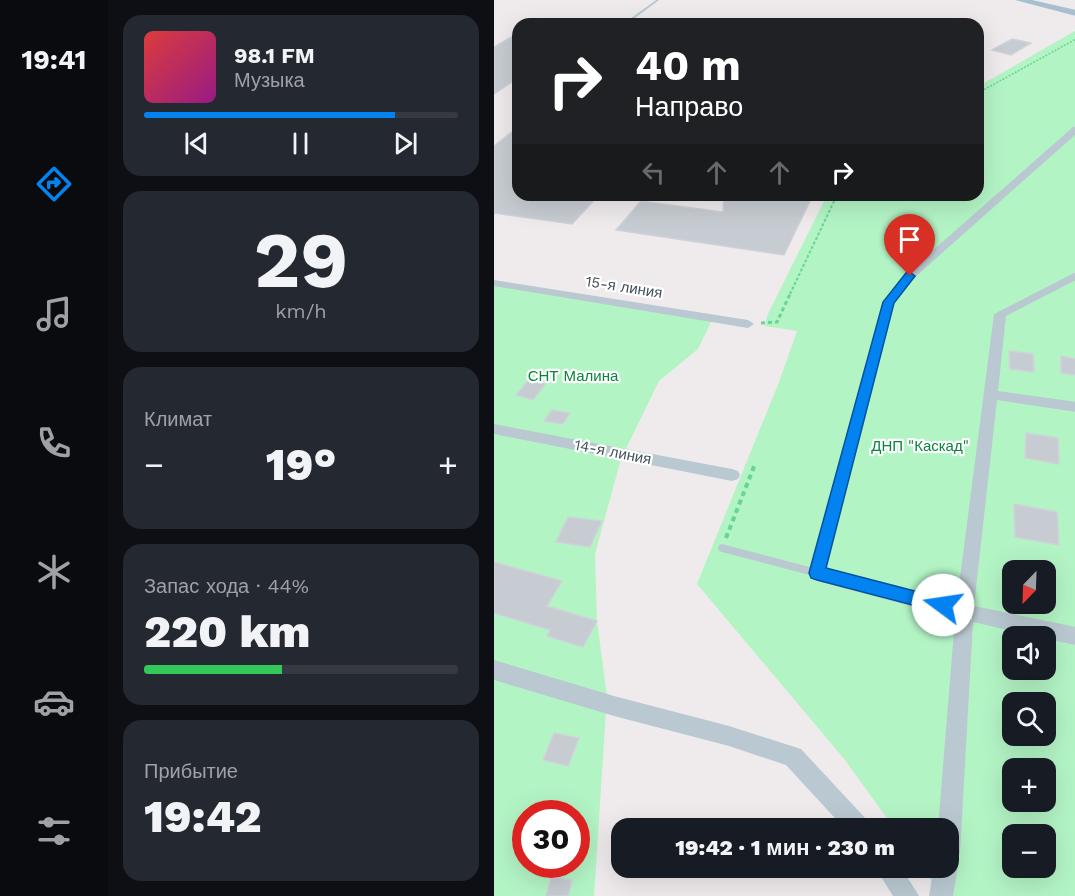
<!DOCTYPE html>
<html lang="ru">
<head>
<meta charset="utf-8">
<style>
	:root { --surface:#171b24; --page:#242831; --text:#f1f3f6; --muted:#9ea1a6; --line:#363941; --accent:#0383f1 }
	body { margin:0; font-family:"Work Sans",sans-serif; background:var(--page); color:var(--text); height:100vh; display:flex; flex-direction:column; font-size:22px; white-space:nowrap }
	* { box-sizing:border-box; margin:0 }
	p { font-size:20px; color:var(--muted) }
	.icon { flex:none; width:33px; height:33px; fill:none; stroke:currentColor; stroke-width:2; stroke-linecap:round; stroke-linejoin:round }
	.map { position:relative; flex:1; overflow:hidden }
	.drawer { display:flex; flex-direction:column; gap:15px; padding:15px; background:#0d0f14; width:386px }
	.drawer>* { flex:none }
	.guide { position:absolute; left:18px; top:18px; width:472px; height:183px; border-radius:18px; box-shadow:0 6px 24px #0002; background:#202124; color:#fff; overflow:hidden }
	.needle { width:39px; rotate:203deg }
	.fabs { position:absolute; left:508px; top:560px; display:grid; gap:12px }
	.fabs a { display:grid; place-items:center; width:54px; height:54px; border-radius:12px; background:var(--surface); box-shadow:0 6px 24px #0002; font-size:30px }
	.speed { position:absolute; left:18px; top:800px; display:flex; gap:12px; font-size:30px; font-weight:700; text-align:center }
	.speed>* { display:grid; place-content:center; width:78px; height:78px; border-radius:50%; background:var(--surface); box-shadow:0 6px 24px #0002; line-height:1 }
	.speed .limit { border:9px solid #d22; background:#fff; color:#111 }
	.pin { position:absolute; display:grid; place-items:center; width:51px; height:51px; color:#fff; margin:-62px -26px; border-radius:50% 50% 50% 0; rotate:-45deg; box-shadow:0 0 6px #0007 }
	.pin .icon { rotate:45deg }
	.me { position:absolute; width:66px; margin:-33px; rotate:284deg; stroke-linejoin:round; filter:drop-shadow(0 0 4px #0008) }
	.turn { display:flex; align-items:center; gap:21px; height:126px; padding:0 24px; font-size:27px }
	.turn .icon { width:78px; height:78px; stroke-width:2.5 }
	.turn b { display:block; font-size:42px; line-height:51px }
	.lanes { display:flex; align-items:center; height:57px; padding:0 24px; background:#0003; justify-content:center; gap:30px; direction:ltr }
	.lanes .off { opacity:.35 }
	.big { font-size:45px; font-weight:800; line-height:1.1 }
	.drawer .widget { flex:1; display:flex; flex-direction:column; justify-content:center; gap:9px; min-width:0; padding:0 21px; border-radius:18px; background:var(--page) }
	.drawer .dial { align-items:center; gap:0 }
	.dial b { font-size:78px; line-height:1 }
	.song { display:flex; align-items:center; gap:18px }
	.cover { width:72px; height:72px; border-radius:9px; background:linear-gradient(135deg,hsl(0 70% 55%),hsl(310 70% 35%)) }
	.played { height:6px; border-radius:3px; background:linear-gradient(90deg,var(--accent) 80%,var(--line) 80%) }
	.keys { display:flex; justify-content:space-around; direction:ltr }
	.heat { display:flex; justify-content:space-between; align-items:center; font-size:33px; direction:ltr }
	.charge { height:9px; border-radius:4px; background:linear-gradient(90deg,#34c759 44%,var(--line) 0) }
	.trip { position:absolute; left:117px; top:818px; width:348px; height:60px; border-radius:18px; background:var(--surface); box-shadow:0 6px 24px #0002; font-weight:800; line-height:60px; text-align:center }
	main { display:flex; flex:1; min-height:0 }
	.tab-bar { display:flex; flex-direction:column; width:108px; justify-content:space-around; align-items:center; background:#090b0e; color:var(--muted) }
	.tab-bar .icon { width:42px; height:42px }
	.tab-bar .selected { color:var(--accent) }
	.tab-bar b { font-size:27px; color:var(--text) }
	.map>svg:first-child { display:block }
</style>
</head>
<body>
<main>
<nav class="tab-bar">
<b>19:41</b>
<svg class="icon selected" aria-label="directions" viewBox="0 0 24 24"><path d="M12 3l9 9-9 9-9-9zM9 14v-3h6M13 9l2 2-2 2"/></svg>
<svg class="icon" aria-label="music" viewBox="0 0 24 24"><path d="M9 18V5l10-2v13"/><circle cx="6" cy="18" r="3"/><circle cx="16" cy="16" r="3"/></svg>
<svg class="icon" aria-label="phone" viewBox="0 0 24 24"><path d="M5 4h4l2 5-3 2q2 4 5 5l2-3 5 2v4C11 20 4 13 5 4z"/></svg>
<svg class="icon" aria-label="climate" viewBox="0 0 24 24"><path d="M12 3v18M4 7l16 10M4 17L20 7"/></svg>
<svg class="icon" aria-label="car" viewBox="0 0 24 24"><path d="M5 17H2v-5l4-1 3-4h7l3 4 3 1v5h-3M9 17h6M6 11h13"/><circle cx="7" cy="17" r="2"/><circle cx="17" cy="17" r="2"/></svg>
<svg class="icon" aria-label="filters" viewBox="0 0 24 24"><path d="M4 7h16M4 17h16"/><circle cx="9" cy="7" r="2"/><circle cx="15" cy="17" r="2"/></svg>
</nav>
<section class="drawer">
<div class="widget">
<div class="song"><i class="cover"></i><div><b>98.1 FM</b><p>Музыка</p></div></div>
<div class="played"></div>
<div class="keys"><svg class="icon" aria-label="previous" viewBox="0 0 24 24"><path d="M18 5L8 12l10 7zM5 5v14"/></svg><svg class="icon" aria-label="pause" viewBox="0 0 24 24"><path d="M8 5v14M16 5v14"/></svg><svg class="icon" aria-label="next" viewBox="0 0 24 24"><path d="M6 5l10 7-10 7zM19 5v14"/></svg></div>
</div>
<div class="widget dial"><b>29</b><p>km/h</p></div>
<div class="widget"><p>Климат</p>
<div class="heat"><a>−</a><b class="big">19°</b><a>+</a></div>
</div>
<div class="widget"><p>Запас хода · 44%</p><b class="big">220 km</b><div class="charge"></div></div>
<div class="widget"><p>Прибытие</p><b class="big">19:42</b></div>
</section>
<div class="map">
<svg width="582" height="896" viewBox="0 0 582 896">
	<rect width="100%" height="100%" fill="#efebec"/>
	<g fill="#b3f4c5" fill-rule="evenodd">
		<path d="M581 31V896H447L428 867H454V828H400L351 760 203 584 285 382 303 331 271 326 273 316 333 195H484L485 86ZM519 570H552V603H519ZM519 636H552V669H519ZM519 702H552V735H519ZM519 768H552V801H519ZM519 834H552V867H519Z"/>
		<path d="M0 283 219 318 204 349 165 381 127 459 101 554 103 621 113 696 100 896H0ZM32 813H82V864H32Z"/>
	</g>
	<g fill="#c7ccd2" stroke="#cfd3d9" stroke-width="1.5">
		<path d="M24 33V78L0 94V47Z"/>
		<path d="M518 39 537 43 517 55 498 50Z"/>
		<path d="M24 127V195H105L78 224 0 213V146Z"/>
		<path d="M230 195H319L290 255 122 230 147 201 229 212Z"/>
		<path d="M515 351 539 354 540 372 516 369Z"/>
		<path d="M567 356 582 359V375L567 373Z"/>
		<path d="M34 381 51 384 39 400 22 395Z"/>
		<path d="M58 410 76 413 69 424 50 421Z"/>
		<path d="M532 433 564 438 565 464 531 458Z"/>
		<path d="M520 504 563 512 565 545 521 537Z"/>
		<path d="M74 517 108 521 96 547 62 542Z"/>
		<path d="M0 562 68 581 53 606 103 621 89 647 53 636 56 630 0 613Z"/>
		<path d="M60 733 85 738 74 766 49 760Z"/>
		<path d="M57 877 78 880 74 896H52Z"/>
	</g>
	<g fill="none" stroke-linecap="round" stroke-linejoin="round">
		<path stroke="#67d594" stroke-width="1.5" stroke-dasharray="2 1.5" stroke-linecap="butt" d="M484 93 582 39"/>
		<path stroke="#67d594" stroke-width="2" stroke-dasharray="3 2" stroke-linecap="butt" d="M296 294 343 195"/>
		<path stroke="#67d594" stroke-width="3" stroke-dasharray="4 3" stroke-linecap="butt" d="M267 323 283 322 297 292"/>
		<path stroke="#67d594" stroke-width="4" stroke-dasharray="5 4" stroke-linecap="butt" d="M232 538 261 464"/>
		<g fill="#bac9d1" fill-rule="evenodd">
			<path d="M162 0H165L133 24H129Z"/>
			<path d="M23 101H24V104L21 106H19V104Z"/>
			<path d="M228 544 323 569 326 570 327 573 326 576 323 577 228 552 225 551 224 548 225 545Z"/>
		</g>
		<g fill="#bac9d1" fill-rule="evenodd">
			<path d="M579 127H582V134L420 278 401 302 333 568 463 601 500 314 582 272V280L512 316 504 391 582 402V412L503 400 480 606 582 627V645L552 639V636H539L479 622 466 853 462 862 464 867 459 896H435L440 867H454V828H444L461 618 323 581 317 578 314 573 389 302 412 274Z"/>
			<path d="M0 280 254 320 260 324 254 328 0 286Z"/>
			<path d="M0 424 238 469 244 471 246 475 244 479 238 481 0 434Z"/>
			<path d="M0 660 120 696 235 726 307 749 373 820 376 828H350L292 765 235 746 120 716 0 680Z"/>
			<path d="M381 867H407L425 896H399Z"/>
		</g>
		<path fill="#a7bfcf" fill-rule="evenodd" d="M521 0H538L582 10V16Z"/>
	</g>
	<path fill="#0383f1" stroke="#02559d" stroke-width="1.5" d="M416 272 421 276 400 303 332 568 455 600 458 605 455 611 449 613 323 580 317 578 315 573 389 302 412 273Z"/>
	<g text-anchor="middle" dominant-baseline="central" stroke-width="4.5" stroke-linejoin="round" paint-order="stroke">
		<g font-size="15" fill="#42525b" stroke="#fff">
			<text transform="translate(130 287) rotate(9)">15-я линия</text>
			<text transform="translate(119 452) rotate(11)">14-я линия</text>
		</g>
		<g font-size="15" fill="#0b843c" stroke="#fff">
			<text x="79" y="376">СНТ Малина</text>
			<text x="426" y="446">ДНП "Каскад"</text>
		</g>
	</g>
</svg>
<div class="fabs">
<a><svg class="needle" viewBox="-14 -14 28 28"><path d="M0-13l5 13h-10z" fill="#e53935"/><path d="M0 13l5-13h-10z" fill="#9ea1a6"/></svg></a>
<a><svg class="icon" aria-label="sound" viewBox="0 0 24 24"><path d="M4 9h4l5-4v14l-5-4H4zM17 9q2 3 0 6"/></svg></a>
<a><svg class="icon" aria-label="search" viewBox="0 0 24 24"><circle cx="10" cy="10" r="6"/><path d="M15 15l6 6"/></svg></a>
<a>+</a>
<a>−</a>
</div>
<div class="speed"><div class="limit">30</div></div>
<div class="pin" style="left:416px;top:276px;background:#d93025"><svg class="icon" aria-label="arrive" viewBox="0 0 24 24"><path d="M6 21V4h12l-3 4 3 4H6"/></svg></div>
<svg class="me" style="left:449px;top:605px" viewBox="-20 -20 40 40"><circle r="19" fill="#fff"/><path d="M0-13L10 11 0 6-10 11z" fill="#0383f1"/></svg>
<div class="trip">19:42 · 1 мин · 230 m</div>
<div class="guide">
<div class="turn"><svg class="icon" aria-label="right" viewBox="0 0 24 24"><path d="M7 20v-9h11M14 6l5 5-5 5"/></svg><div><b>40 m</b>Направо</div></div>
<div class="lanes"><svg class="icon off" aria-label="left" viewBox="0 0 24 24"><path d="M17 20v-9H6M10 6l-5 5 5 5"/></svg><svg class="icon off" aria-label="ahead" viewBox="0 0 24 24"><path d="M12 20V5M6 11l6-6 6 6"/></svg><svg class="icon off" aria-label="ahead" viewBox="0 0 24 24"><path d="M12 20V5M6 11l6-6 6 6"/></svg><svg class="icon" aria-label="right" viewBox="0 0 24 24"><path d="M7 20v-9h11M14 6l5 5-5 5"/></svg></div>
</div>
</div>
</main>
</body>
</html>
